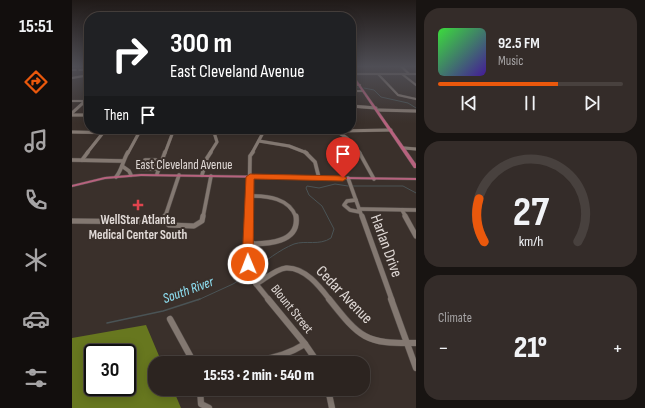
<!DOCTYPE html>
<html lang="en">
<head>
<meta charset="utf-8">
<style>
	:root { --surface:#2c2420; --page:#342c29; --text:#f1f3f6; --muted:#a6a4a5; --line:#48413e; --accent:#ea580c }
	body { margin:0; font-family:"Sofia Sans Condensed",sans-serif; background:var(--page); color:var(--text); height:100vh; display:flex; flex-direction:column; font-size:15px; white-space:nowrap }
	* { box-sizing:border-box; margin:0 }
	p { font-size:13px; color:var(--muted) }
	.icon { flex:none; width:22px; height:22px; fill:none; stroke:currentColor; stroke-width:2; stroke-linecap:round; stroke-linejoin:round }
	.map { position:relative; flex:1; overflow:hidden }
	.details { display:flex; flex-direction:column; gap:8px; padding:8px; background:#181412; width:229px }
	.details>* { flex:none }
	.banner { position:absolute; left:12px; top:12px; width:272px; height:122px; border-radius:16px; box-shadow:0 2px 10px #0003,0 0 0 1px var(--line); background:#202124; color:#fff; overflow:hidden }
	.speed { position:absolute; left:12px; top:344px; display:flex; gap:8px; font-size:20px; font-weight:700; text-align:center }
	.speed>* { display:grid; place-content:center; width:52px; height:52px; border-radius:50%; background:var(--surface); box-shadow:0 2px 10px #0003,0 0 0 1px var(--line); line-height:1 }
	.speed .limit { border:2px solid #111; border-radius:6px; background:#fff; color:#111 }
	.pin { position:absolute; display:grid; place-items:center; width:34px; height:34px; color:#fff; margin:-41px -17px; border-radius:50% 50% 50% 0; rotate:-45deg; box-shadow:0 0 4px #0007 }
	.pin .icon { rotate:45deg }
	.me { position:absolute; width:44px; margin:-22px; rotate:359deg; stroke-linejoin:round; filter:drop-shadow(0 0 3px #0008) }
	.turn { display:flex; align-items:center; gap:14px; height:84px; padding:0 20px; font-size:18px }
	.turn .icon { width:52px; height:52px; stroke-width:2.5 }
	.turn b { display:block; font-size:28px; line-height:34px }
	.then { display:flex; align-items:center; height:38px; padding:0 20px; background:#0003; gap:8px; font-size:15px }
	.big { font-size:30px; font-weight:800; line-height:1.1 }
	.details .widget { flex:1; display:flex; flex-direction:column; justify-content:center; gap:6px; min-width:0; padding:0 14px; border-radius:16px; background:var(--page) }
	.details .dial { align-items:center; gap:0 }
	.dial svg { height:104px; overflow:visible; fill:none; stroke:var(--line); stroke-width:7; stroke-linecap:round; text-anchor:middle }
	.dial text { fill:var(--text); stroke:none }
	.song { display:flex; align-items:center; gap:12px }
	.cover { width:48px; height:48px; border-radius:6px; background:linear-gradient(135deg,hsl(120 70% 55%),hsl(260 70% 35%)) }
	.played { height:4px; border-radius:2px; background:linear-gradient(90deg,var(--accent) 65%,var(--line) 65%) }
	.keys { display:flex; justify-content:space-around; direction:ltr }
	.heat { display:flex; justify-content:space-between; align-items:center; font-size:22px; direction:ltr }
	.trip { position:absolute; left:76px; top:356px; width:222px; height:40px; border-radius:16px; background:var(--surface); box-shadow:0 2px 10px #0003,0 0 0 1px var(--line); font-weight:800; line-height:40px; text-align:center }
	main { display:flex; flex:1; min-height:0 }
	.dock { display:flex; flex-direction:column; width:72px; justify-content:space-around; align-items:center; background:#120e0d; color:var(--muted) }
	.dock .icon { width:28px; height:28px }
	.dock .current { color:var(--accent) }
	.dock b { font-size:18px; color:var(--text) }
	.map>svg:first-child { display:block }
</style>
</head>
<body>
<main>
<nav class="dock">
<b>15:51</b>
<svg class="icon current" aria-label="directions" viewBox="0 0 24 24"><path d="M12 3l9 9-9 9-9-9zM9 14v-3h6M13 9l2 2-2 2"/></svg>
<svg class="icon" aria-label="music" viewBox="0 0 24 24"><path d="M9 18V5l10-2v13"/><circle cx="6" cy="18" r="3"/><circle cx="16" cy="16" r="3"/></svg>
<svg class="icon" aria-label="phone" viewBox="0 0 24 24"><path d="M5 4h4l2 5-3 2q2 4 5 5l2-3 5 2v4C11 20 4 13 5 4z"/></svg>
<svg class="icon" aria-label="climate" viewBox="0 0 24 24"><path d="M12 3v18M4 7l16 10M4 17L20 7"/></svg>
<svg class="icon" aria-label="car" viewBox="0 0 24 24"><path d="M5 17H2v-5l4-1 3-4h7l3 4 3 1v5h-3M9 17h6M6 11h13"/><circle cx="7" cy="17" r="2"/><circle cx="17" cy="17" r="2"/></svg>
<svg class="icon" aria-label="filters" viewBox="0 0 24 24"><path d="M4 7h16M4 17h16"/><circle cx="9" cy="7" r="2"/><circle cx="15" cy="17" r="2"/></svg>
</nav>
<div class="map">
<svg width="344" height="408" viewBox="0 0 344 408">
	<rect width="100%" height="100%" fill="#3a302b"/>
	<path fill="#67771f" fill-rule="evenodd" d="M74 325 90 363H83V389H101L109 408H0V338ZM21 353H55V387H21Z"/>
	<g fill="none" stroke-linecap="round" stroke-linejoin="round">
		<g stroke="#4a5355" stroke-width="1">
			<path d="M279 87 287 88"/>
			<path d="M12 88 17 86"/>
			<path d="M292 88 302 90 309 97 336 103 344 108"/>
			<path d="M280 186H331L344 193"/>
			<path d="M181 270C194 261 207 250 222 244 234 240 247 246 259 238L262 229 250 206 237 195 234 188 235 186 247 188 263 184 276 186"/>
			<path d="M126 300 161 284 177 274"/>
		</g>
		<path stroke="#4a5355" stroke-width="1.5" d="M35 323 91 311 128 299"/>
		<defs>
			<g id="minor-far4">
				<path d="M329 66 337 74"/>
				<path d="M279 74H344"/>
				<path d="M306 74 326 95 344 99"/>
				<path d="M330 74 344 85"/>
				<path d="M0 78 17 75"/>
				<path d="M279 85H288"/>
				<path d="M279 91H291"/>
				<path d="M0 101H15"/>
				<path d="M10 104 17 97"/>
			</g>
			<g id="minor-far3">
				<path d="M279 106 304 108"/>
				<path d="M305 110 344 111"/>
				<path d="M0 113 11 103"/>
				<path d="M0 115H17"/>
				<path d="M261 129 275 138 288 153"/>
				<path d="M265 131 319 130"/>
				<path d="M0 132 49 133 144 129"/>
				<path d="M187 141 217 146 235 153"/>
				<path d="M332 148 344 149"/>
				<path d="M15 153 34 129"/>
				<path d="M56 153 69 129"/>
				<path d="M93 153 102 129"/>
				<path d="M138 153 145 142 141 129"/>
				<path d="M180 153 193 129"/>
			</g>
			<g id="minor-far2">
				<path d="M233 152 243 162 247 178"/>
				<path d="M287 152 302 179"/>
				<path d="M0 160 51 161"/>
				<path d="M10 160 16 152"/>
				<path d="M73 160H84L80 169H87"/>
				<path d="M50 166 57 171 59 175"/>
				<path d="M68 169H80"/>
				<path d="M85 174 93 152"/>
				<path d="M130 175 135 158 139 152"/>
				<path d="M44 177C50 170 51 160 56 152"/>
				<path d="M276 178 290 217"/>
				<path d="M178 196C196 196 217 198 224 217"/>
				<path d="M284 200 275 201 272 205 278 210 288 212"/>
				<path d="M287 209 344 210"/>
				<path d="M330 210 334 217"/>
				<path d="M93 217 107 175"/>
				<path d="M131 217 139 176"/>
				<path d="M177 217 178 156 181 152"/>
			</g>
			<g id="minor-far1">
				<path d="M93 216 92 219 97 225 122 226 130 221 131 216"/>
				<path d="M177 216 176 264 184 284 197 300"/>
				<path d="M290 216 320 300"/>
				<path d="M333 216 344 236"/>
				<path d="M0 221 92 222"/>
				<path d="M176 244C195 244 228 243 224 216"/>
				<path d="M184 284C193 279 204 269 214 268 233 267 248 287 258 300"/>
			</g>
			<g id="minor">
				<path d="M196 299 233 344 246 363"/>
				<path d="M257 299C288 338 293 344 344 343"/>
				<path d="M319 299 344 368"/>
				<path d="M98 319 122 363"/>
				<path d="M120 359C161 361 196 367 233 344"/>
				<path d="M128 389 129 404 137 408"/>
				<path d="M256 389 260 408"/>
			</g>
			<g id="major">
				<path d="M279 72 344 164V168H342L279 75Z"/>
				<path d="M69 174 344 178V180L69 176 33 179 0 187V185L33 177Z"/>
			</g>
		</defs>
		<use href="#minor-far4" stroke="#564e4a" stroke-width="2.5"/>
		<use href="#minor-far3" stroke="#564e4a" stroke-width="3.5"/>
		<use href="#minor-far2" stroke="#564e4a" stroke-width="4.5"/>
		<use href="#minor-far1" stroke="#564e4a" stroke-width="6"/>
		<use href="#minor" stroke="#564e4a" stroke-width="7"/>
		<use href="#major" stroke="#564e4a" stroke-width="1"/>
		<use href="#minor-far4" stroke="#837871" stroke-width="2"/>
		<use href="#minor-far3" stroke="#837871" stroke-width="3"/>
		<use href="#minor-far2" stroke="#837871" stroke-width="3.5"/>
		<use href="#minor-far1" stroke="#837871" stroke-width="5"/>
		<use href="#minor" stroke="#837871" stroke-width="6"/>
		<use href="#major" fill="#b7627e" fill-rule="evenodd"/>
		<path stroke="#c4bcb9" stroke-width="1" stroke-dasharray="4.5 2" stroke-linecap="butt" d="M0 70H17"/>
	</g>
	<linearGradient id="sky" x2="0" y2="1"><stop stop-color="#201a18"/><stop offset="0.54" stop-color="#4f4e55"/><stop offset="1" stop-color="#4f4e55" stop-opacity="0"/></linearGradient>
	<rect width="344" height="123" fill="url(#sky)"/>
	<path fill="#ea580c" stroke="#983908" d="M178 174 271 176 275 178 271 181 182 179 181 264 180 267 176 269 172 267 170 264 174 177Z"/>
	<path fill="#e0444e" stroke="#3a302b" stroke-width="1.5" d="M64 199h4v4h4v4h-4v4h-4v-4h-4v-4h4z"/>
	<g text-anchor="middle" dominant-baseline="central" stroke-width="4" stroke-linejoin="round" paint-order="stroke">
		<g font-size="13" fill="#e0d9d6" stroke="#3a302b">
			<text x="112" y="165">East Cleveland Avenue</text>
			<text transform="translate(220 309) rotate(51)">Blount Street</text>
		</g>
		<g font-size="13" font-weight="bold" fill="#e0d9d6" stroke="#3a302b">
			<text x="66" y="220">WellStar Atlanta<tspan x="66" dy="15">Medical Center South</tspan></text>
		</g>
		<g font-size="14" font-style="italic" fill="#90e4f8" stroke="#3a302b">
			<text transform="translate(116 290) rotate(-20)">South River</text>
		</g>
		<g font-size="16" fill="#e0d9d6" stroke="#3a302b">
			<text transform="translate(314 246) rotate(70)">Harlan Drive</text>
			<text transform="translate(272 295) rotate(46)">Cedar Avenue</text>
		</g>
	</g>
</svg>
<div class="speed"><div class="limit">30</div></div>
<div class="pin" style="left:271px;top:178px;background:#d93025"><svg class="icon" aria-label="arrive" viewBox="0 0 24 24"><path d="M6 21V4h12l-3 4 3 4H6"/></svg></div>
<svg class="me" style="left:176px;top:264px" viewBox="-20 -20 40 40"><circle r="17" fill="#ea580c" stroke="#fff" stroke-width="3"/><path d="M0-11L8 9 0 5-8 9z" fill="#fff"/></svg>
<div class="trip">15:53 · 2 min · 540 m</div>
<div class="banner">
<div class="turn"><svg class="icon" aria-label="right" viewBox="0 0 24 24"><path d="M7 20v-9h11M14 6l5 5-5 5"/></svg><div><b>300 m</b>East Cleveland Avenue</div></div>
<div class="then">Then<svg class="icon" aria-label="arrive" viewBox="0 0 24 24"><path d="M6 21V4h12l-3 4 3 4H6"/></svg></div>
</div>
</div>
<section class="details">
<div class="widget">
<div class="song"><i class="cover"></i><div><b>92.5 FM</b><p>Music</p></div></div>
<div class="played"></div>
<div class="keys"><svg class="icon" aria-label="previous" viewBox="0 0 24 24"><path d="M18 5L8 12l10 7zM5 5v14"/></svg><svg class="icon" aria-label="pause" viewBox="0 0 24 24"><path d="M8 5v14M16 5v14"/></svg><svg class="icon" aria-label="next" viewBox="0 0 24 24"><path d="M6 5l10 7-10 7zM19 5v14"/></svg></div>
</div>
<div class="widget dial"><svg viewBox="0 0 100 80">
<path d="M14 69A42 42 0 1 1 86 69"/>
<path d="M14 69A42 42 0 0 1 10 36" stroke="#ea580c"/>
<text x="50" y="56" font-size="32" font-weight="700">27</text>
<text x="50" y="72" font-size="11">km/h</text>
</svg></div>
<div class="widget"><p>Climate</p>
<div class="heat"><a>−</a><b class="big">21°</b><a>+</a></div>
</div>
</section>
</main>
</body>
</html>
